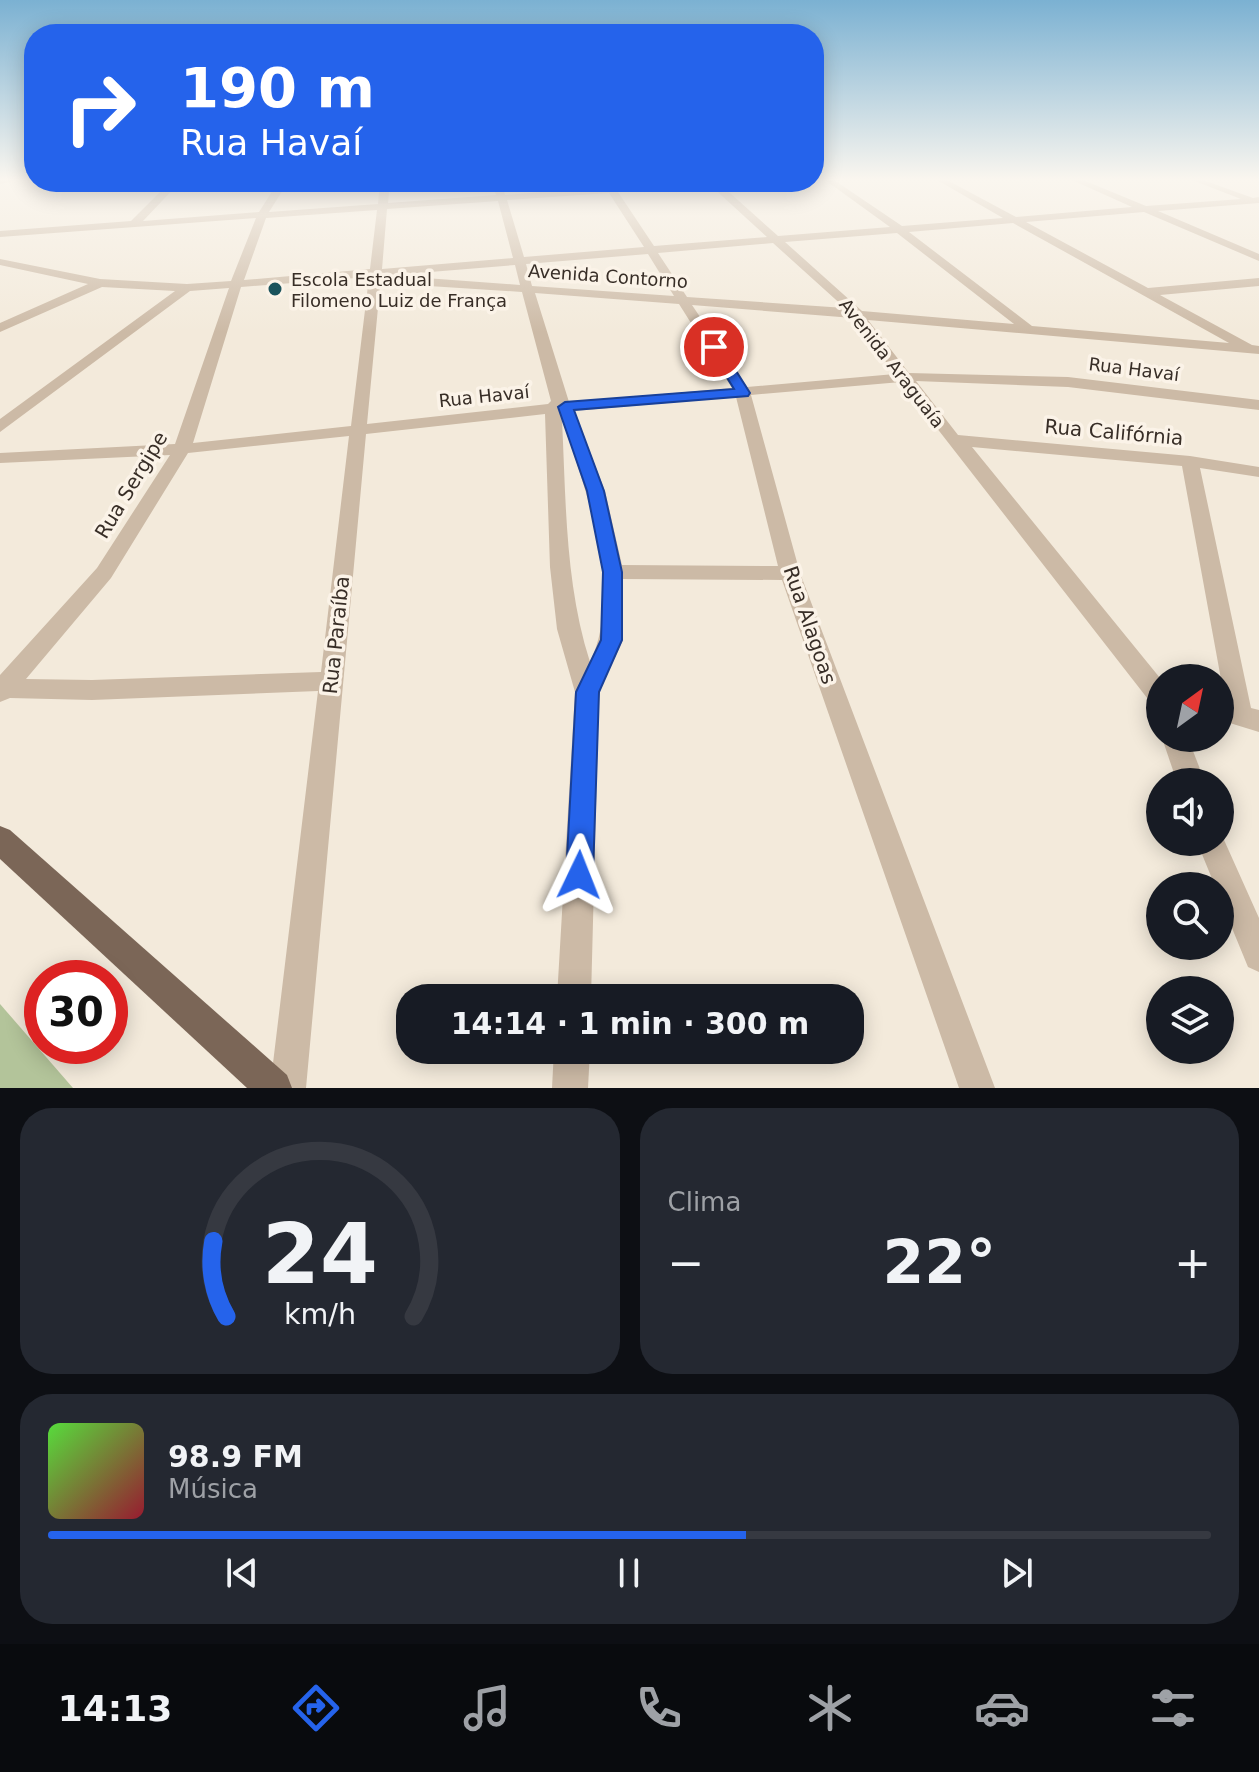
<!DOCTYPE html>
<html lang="pt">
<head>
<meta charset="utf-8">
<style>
	:root { --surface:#171b24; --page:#242831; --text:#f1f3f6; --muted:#9ea1a6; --line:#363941; --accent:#2563eb }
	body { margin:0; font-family:"DejaVu Sans",sans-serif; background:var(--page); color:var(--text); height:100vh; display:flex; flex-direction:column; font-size:30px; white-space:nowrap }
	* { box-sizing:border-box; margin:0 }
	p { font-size:26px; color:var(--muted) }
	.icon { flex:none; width:44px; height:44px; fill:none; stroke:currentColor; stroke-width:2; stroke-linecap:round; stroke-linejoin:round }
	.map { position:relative; height:1088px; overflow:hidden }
	.panel { display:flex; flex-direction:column; gap:20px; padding:20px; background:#0d0f14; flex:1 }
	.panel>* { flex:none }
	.guide { position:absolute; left:24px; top:24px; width:800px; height:168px; border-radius:32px; box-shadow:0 4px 20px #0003; background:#2563eb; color:#fff; overflow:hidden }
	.needle { width:52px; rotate:33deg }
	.fabs { position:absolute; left:1146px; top:664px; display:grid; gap:16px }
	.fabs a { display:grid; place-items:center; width:88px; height:88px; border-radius:50%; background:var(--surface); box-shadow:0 4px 20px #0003; font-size:40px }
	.speed { position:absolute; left:24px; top:960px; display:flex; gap:16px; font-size:40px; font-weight:700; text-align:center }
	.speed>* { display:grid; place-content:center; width:104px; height:104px; border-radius:50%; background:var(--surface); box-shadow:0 4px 20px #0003; line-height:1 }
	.speed .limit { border:12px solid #d22; background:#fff; color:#111 }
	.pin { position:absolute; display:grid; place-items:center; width:68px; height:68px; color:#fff; margin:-34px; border:4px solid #fff; border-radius:50%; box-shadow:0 2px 8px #0007 }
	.me { position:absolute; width:88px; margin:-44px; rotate:2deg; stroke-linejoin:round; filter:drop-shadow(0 0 6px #0008) }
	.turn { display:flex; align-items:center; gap:28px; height:168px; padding:0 24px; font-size:36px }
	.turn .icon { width:104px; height:104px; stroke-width:2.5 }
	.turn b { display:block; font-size:56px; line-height:68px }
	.big { font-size:60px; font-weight:600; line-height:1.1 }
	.panel .card { flex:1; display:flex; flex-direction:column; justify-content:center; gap:12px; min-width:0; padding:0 28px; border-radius:32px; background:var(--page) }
	.panel .dial { align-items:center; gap:0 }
	.dial svg { height:208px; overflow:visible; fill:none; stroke:var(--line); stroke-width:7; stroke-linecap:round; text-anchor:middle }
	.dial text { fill:var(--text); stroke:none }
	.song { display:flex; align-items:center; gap:24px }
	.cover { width:96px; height:96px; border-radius:12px; background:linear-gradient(135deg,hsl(110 70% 55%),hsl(350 70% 35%)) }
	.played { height:8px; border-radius:4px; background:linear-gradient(90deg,var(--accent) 60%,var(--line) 60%) }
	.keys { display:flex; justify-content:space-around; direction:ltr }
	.heat { display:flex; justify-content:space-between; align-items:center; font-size:44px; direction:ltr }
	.panel .tiles { flex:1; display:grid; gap:20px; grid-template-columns:1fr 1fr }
	.card:last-child { grid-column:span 2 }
	.trip { position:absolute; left:396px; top:984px; width:468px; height:80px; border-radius:32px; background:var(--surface); box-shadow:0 4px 20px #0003; font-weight:600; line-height:80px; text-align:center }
	.menu { display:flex; height:128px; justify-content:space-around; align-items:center; background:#090b0e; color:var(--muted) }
	.menu .icon { width:56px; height:56px }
	.menu .active { color:var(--accent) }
	.menu b { font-size:36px; color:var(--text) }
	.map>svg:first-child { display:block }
</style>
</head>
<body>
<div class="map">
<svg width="1259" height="1088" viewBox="0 0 1259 1088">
	<rect width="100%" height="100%" fill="#f3eadb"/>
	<path fill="#b3c49a" d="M0 1004 73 1088H0Z"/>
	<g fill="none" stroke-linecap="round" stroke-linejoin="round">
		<g fill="#ccbaa6" fill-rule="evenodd">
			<path d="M0 180H19L0 184Z"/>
			<path d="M825 180H834L902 226 1003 218 937 180H947L1016 217 1132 207 1072 180H1083L1146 206 1241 199 1192 180H1203L1253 198 1259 197V203L1158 211 1259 254V261L1144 212 1026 222 1148 288 1259 278V286L1160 295 1252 345 1259 346V354L868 320 909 373 1068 377 1259 400V410L1068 387 916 381 958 435 1190 456 1259 467V477L1200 468 1251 708 1259 710V732L1220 720V700L1225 701 1182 466 972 447 1160 678V706L1151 703 901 382 751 395 800 573 995 1088H959L782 580 623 579V640L599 692 591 998H557L575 692 557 629 550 567 545 414 366 434 306 1088H270L318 691 92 700 10 698 0 702V675L97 568 170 455 0 463V453L175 444 229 288 190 291 0 432V419L175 291 102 287 0 332V323L88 284 0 265V259L100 279 187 284 231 281 256 218 0 237V231L131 221 170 182H180L143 221 259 212 278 182H288L269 212 378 204 380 182H390L388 203 496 195 492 182H502L505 195 606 187 602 182H612L615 187 723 182 720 184 778 236 890 227ZM710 185 767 237 654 246 618 192ZM609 193 644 247 524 257 507 200ZM498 201 513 258 382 269 387 209ZM377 210 370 269 244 280 266 218ZM1013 223 1229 343 1032 326 909 232ZM897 233 1014 324 862 311 785 242ZM773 243 845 308 687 297 658 253ZM648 254 674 296 532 286 526 264ZM515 265 520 285 398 276 392 280 398 284 522 292 551 401 548 404 367 424 381 276ZM369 277 351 426 193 443 241 287ZM535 293 679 304 732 388 569 402ZM692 305 853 318 895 374 747 387ZM736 397 778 566 622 565 605 491 574 411ZM562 420C586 489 624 592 590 662 565 584 566 501 562 420ZM349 436 321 672 92 680 26 679 111 578 188 453Z"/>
			<path d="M1162 738H1188L1205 782H1177Z"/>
			<path d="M1220 831 1259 918V972L1248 967 1220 899V886H1215L1197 842H1220Z"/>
			<path d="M554 1050H590L588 1088H552Z"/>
		</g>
		<path fill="#7b6657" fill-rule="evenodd" d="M0 826 10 830 287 1075 292 1088H247L0 859Z"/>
	</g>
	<linearGradient id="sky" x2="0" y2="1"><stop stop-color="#7bb1d2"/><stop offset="0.54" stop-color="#faf6ef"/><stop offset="1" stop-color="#faf6ef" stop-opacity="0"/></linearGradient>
	<rect width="1259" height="332" fill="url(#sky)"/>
	<path fill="#2563eb" stroke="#184099" stroke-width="2" d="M714 343 719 344 750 393 748 396 574 410 604 491 622 572V640L599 692 593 875 589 885 579 889 570 885 566 875 576 692 601 640 603 572 587 491 558 407 565 402 734 389 708 347Z"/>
	<circle fill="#1a535c" stroke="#fbf3e8" stroke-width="3" cx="275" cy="289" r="8"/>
	<g text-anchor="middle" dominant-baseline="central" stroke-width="7" stroke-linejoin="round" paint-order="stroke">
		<g font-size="18" fill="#382e27" stroke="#fbf3e8">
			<text transform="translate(608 276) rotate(4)">Avenida Contorno</text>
			<text transform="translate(892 363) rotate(52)">Avenida Araguaía</text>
			<text transform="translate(1134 369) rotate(7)">Rua Havaí</text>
			<text transform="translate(484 396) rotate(-6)">Rua Havaí</text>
		</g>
		<g font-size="18" fill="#382e27" stroke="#fbf3e8" text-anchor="start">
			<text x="291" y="279">Escola Estadual<tspan x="291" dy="21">Filomeno Luiz de França</tspan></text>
		</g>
		<g font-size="20" fill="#382e27" stroke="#fbf3e8">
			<text transform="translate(1114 432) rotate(5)">Rua Califórnia</text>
			<text transform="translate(131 485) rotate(-59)">Rua Sergipe</text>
			<text transform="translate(810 625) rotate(71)">Rua Alagoas</text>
			<text transform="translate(336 635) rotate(-84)">Rua Paraíba</text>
		</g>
	</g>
</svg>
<div class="fabs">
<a><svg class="needle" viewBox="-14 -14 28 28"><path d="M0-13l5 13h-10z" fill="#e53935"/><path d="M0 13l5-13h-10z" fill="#9ea1a6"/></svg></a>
<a><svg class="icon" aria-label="sound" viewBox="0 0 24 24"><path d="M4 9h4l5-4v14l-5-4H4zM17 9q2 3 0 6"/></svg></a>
<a><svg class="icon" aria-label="search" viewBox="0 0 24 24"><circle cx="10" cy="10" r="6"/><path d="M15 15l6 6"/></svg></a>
<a><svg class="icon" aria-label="layers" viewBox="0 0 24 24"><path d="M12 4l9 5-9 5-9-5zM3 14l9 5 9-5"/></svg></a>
</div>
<div class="speed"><div class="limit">30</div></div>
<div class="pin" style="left:714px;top:347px;background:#d93025"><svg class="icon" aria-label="arrive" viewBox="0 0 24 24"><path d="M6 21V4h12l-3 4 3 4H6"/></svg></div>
<svg class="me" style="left:579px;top:875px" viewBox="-20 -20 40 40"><path d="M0-17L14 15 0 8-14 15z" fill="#2563eb" stroke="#fff" stroke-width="4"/></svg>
<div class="trip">14:14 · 1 min · 300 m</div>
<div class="guide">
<div class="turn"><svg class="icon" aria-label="right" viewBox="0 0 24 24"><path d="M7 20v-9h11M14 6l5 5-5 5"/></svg><div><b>190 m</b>Rua Havaí</div></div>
</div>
</div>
<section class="panel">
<div class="tiles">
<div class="card dial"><svg viewBox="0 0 100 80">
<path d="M14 69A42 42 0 1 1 86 69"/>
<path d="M14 69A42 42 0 0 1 9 40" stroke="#2563eb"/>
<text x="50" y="56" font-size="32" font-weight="700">24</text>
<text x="50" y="72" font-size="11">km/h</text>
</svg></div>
<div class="card"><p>Clima</p>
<div class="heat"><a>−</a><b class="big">22°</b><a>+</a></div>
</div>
<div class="card">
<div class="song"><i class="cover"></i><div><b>98.9 FM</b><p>Música</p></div></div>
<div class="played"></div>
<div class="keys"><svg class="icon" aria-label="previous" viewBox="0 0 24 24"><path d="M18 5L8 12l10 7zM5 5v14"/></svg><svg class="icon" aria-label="pause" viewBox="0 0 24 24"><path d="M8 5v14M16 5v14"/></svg><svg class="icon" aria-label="next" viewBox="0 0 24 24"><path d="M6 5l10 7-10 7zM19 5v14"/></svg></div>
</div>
</div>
</section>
<nav class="menu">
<b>14:13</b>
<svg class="icon active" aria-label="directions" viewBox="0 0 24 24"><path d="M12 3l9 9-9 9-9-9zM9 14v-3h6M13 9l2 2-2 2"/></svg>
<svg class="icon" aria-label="music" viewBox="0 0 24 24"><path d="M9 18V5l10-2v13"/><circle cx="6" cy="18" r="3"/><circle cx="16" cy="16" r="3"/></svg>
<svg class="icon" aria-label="phone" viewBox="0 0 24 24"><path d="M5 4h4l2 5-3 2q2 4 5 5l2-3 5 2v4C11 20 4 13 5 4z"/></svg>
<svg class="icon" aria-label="climate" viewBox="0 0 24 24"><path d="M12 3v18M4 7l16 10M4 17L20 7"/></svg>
<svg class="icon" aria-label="car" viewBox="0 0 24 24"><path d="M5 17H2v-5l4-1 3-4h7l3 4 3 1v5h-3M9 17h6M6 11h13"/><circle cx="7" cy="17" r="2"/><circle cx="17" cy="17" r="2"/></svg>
<svg class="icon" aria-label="filters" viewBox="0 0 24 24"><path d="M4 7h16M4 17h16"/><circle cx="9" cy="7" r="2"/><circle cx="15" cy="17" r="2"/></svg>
</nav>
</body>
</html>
